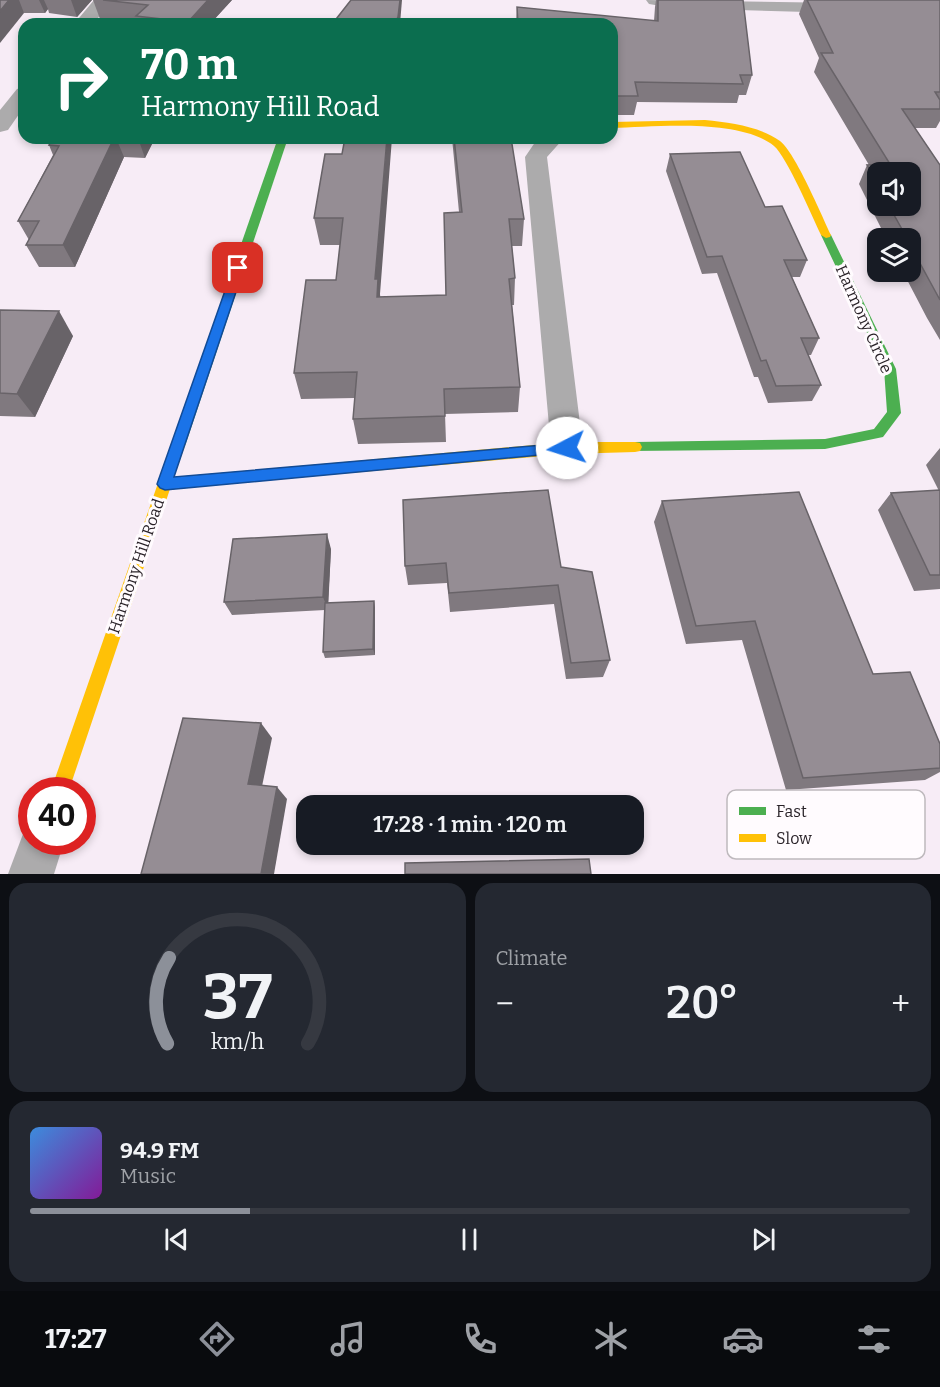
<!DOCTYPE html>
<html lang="en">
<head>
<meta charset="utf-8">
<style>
	:root { --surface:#171b24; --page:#242831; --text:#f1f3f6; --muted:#9ea1a6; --line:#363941; --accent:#8c9099 }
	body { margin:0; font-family:Bitter,serif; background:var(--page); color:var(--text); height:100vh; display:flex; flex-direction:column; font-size:22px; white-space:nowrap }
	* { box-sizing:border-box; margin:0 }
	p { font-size:20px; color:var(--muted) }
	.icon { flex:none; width:33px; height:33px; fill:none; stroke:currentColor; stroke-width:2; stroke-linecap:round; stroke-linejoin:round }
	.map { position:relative; height:874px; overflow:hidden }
	.drawer { display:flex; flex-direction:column; gap:9px; padding:9px; background:#0d0f14; flex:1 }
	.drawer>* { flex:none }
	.banner { position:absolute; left:18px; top:18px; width:600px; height:126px; border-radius:18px; box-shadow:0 3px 9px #0003; background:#0b6e4f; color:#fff; overflow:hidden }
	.buttons { position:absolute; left:867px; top:162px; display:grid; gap:12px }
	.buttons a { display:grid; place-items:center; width:54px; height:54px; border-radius:12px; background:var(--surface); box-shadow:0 3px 9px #0003; font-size:30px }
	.speed { position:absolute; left:18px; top:777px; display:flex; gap:12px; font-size:30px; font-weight:700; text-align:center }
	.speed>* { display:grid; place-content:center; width:78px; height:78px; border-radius:50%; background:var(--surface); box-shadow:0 3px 9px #0003; line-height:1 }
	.speed .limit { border:9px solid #d22; background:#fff; color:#111 }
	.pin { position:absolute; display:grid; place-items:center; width:51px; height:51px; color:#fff; margin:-26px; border-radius:12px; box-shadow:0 3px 9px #0006 }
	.me { position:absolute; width:66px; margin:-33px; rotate:265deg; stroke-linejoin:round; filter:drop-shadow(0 0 4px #0008) }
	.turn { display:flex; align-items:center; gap:21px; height:126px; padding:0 24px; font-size:27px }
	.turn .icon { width:78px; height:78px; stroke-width:2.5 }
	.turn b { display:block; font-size:42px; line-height:51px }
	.big { font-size:45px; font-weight:600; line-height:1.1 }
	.drawer .card { flex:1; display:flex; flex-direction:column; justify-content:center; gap:9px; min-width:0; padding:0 21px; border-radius:18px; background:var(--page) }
	.drawer .dial { align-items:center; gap:0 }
	.dial svg { height:156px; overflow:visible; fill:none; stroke:var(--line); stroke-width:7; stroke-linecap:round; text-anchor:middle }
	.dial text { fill:var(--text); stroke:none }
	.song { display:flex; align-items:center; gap:18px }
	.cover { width:72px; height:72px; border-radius:9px; background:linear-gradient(135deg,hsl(210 70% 55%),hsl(290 70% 35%)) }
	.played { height:6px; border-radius:3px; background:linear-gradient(90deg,var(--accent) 25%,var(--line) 25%) }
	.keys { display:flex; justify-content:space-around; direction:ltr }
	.heat { display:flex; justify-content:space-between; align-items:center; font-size:33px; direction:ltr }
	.drawer .tiles { flex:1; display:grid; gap:9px; grid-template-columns:1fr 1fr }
	.card:last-child { grid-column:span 2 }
	.trip { position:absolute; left:296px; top:795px; width:348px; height:60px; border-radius:18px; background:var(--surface); box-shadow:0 3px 9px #0003; font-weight:600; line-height:60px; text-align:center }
	.dock { display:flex; height:96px; justify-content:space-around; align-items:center; background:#090b0e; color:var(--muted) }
	.dock .icon { width:42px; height:42px }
	.dock .selected { color:var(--accent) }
	.dock b { font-size:27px; color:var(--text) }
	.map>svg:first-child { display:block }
</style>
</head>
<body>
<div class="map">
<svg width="940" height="874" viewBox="0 0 940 874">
	<rect width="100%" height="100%" fill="#f7ecf6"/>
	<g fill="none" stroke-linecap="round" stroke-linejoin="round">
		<g fill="#acabac" fill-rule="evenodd">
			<path d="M94 0H113L93 24H74Z"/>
			<path d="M646 0 843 3 849 4 852 8 849 12 843 13 702 9 655 5 649 4Z"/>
			<path d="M24 87V107L8 130 0 132V110L17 89Z"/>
			<path d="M538 138H564L547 157 583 448 578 457 567 461 556 457 551 448 525 157Z"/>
			<path d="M32 824V842H64L54 874H8L26 826Z"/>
		</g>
		<g fill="#4caf50" fill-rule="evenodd">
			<path d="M278 138H288L186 443 184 447H174L172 443Z"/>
			<path d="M826 232 831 235 896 369 901 413 883 437 825 449 630 451 628 447 630 443 635 442 825 439 874 429 887 412 884 369 821 235Z"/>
		</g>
		<g fill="#ffc107" fill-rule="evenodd">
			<path d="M705 120C731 123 759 126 780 141 795 152 822 216 831 235L830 237 826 238 821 235C812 216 787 157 774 146 739 118 655 127 612 128V122Z"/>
			<path d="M179 438 184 439 186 443 174 477 567 442H635L640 443 642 447 640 451 635 452 567 454 170 489 69 790H51L172 443 174 439Z"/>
		</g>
	</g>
	<g fill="#80797f" fill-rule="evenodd">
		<path d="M0 0H92L77 17 49 13 48 9 45 13H24Z"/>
		<path d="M93 0H232L210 24H139L100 19Z"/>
		<path d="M656 0H743L752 75 746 95H739L737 103 637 102 634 115H612V24H516L517 7 654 21 655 7Z"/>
		<path d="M804 0H940V121L936 128H915L940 165V340L927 318 903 272H910V238H886L859 184 867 165H869L814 72 819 58 799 14ZM878 172 910 206H878Z"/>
		<path d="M53 138H155L145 158 124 157 75 267H39L26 245 29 240 18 221 53 155 49 145Z"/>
		<path d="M452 138H511L524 219 522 246H512L515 278 514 305H512L520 387 518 412 445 414 446 442 358 444 353 419 355 398 301 399 294 373 336 280 340 245H320L314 218 325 154 380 294V297L446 295 459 212Z"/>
		<path d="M670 154 765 207 807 260 800 277H792L819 338 811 355H808L821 385 812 401 768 403 758 377H754L717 273 702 274 666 171Z"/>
		<path d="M0 310 73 336 35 417 0 416Z"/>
		<path d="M940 448V589L914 591 878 510 891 493 939 491 926 465Z"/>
		<path d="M403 500 561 567 610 660 603 677 566 679 554 604 450 612 447 583 408 585 405 566Z"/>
		<path d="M662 501 873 674 940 744V772L925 780 786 790 742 640 686 644 654 522Z"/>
		<path d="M331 549 328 603 374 601 375 608V655L325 658 323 652 325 610 232 615 224 602Z"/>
	</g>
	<g fill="#686368">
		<path d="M9 0H19L24 13 0 43V11Z"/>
		<path d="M39 0H44L48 9 45 13Z"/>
		<path d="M71 0H92L77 17Z"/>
		<path d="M208 0H232L210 24H188V22Z"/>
		<path d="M400 0H402L400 24H394Z"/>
		<path d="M114 138H116L124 157 75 267 63 245Z"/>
		<path d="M138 138H155L145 158Z"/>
		<path d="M387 138H392L380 294 381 305 377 297 375 279Z"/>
		<path d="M59 311 73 336 35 417 17 394Z"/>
		<path d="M327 534 331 549 328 610 323 597Z"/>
		<path d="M374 601 375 608V655L373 649Z"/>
		<path d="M261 723 272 738 260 796 248 784Z"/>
		<path d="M277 787 287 799 274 874H261Z"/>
	</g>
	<g fill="#958d94" stroke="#686368" stroke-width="1.5">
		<path d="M0 0H9L0 11Z"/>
		<path d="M103 0H208L188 22 136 16 148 5Z"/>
		<path d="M351 0H400L398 17 394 24H343L333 23Z"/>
		<path d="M658 0H743L752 75H740L743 84 635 82 638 96H612V24H518L517 7 658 21Z"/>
		<path d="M807 0H940V92H935L940 100V109H902L940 165V300L910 245V238H907L889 206H910V172H878V183L867 165 890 164 821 53H833Z"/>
		<path d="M53 138H114L63 245H26L39 221H18L59 146 49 145Z"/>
		<path d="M345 138H387L375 279H378L377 297 446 295 444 213 462 212 454 138H511L524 219H509L515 278 509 279 520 387 444 389 445 416 353 419 357 372 294 373 306 280H336L343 218H314L325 154H342Z"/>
		<path d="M740 152 765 207 782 206 807 260H784L819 338H801L821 385 776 386 766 360 761 361 722 256 707 257 670 154Z"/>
		<path d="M0 310 59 311 17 394 0 393Z"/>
		<path d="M548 490 561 567 592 572 610 660 571 663 558 585 449 593 446 563 405 566 403 500Z"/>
		<path d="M940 490V575H930L891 493Z"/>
		<path d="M799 492 873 674 910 672 940 744V768L803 778 755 621 696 626 662 501Z"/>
		<path d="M327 534 323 597 224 602 233 539Z"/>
		<path d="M374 601 373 649 323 652 325 603Z"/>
		<path d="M183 718 261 723 248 784 277 787 261 874H141Z"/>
		<path d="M589 859 591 874H405V863Z"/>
	</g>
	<path fill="#1a73e8" stroke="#114b97" stroke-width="1.5" d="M238 264 244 268 174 477 567 443 574 448 572 452 165 490 160 488 157 484 233 268Z"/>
	<g text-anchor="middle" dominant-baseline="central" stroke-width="6" stroke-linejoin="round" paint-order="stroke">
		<g font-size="16" fill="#261f25" stroke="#fffbfe">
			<text transform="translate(864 319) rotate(66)">Harmony Circle</text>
			<text transform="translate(136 566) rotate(-71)">Harmony Hill Road</text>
		</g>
	</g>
	<rect x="727" y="790" width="198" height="69" rx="9" fill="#fffbfe" stroke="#beb9bd" stroke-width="1.5"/>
	<rect x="739" y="807" width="27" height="8" fill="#4caf50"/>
	<rect x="739" y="834" width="27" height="8" fill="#ffc107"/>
	<g font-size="16" fill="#261f25">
		<text x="776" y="817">Fast</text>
		<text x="776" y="844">Slow</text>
	</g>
</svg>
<div class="buttons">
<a><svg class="icon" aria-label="sound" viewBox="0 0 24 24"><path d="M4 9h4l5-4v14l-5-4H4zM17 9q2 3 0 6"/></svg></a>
<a><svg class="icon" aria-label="layers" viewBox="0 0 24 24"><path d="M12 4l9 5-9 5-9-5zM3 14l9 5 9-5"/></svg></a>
</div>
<div class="speed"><div class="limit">40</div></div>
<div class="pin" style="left:238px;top:268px;background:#d93025"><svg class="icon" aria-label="arrive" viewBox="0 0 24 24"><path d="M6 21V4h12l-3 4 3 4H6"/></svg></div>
<svg class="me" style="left:567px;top:448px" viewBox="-20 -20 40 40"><circle r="19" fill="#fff"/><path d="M0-13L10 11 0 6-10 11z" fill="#1a73e8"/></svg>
<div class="trip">17:28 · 1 min · 120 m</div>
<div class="banner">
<div class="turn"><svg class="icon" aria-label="right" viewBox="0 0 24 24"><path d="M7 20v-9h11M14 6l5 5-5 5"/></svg><div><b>70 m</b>Harmony Hill Road</div></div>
</div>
</div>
<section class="drawer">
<div class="tiles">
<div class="card dial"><svg viewBox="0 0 100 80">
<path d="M14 69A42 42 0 1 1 86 69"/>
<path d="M14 69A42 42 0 0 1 15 25" stroke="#8c9099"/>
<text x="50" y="56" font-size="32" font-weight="700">37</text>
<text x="50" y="72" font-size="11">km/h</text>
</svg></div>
<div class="card"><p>Climate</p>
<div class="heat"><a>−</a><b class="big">20°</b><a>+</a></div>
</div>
<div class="card">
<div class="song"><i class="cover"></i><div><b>94.9 FM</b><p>Music</p></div></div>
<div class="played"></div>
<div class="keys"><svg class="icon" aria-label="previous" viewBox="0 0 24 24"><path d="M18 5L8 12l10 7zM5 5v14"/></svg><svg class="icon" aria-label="pause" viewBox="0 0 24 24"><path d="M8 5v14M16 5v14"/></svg><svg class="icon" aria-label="next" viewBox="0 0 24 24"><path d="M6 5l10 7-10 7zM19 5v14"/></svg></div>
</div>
</div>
</section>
<nav class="dock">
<b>17:27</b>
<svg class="icon selected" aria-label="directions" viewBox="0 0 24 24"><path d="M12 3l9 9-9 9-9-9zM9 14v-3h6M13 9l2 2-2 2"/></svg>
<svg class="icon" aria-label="music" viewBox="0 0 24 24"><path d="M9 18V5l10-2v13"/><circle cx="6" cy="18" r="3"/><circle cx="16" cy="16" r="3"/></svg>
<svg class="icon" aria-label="phone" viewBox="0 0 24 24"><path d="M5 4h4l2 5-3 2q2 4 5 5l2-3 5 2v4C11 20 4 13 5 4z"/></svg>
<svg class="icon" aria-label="climate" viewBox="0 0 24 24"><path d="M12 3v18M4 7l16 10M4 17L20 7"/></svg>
<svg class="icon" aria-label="car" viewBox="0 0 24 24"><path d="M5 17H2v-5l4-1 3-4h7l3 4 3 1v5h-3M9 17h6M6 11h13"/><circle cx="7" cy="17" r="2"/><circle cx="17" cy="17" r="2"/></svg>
<svg class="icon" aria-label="filters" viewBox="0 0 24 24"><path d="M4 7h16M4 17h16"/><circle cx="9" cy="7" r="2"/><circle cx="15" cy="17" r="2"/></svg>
</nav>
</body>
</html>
